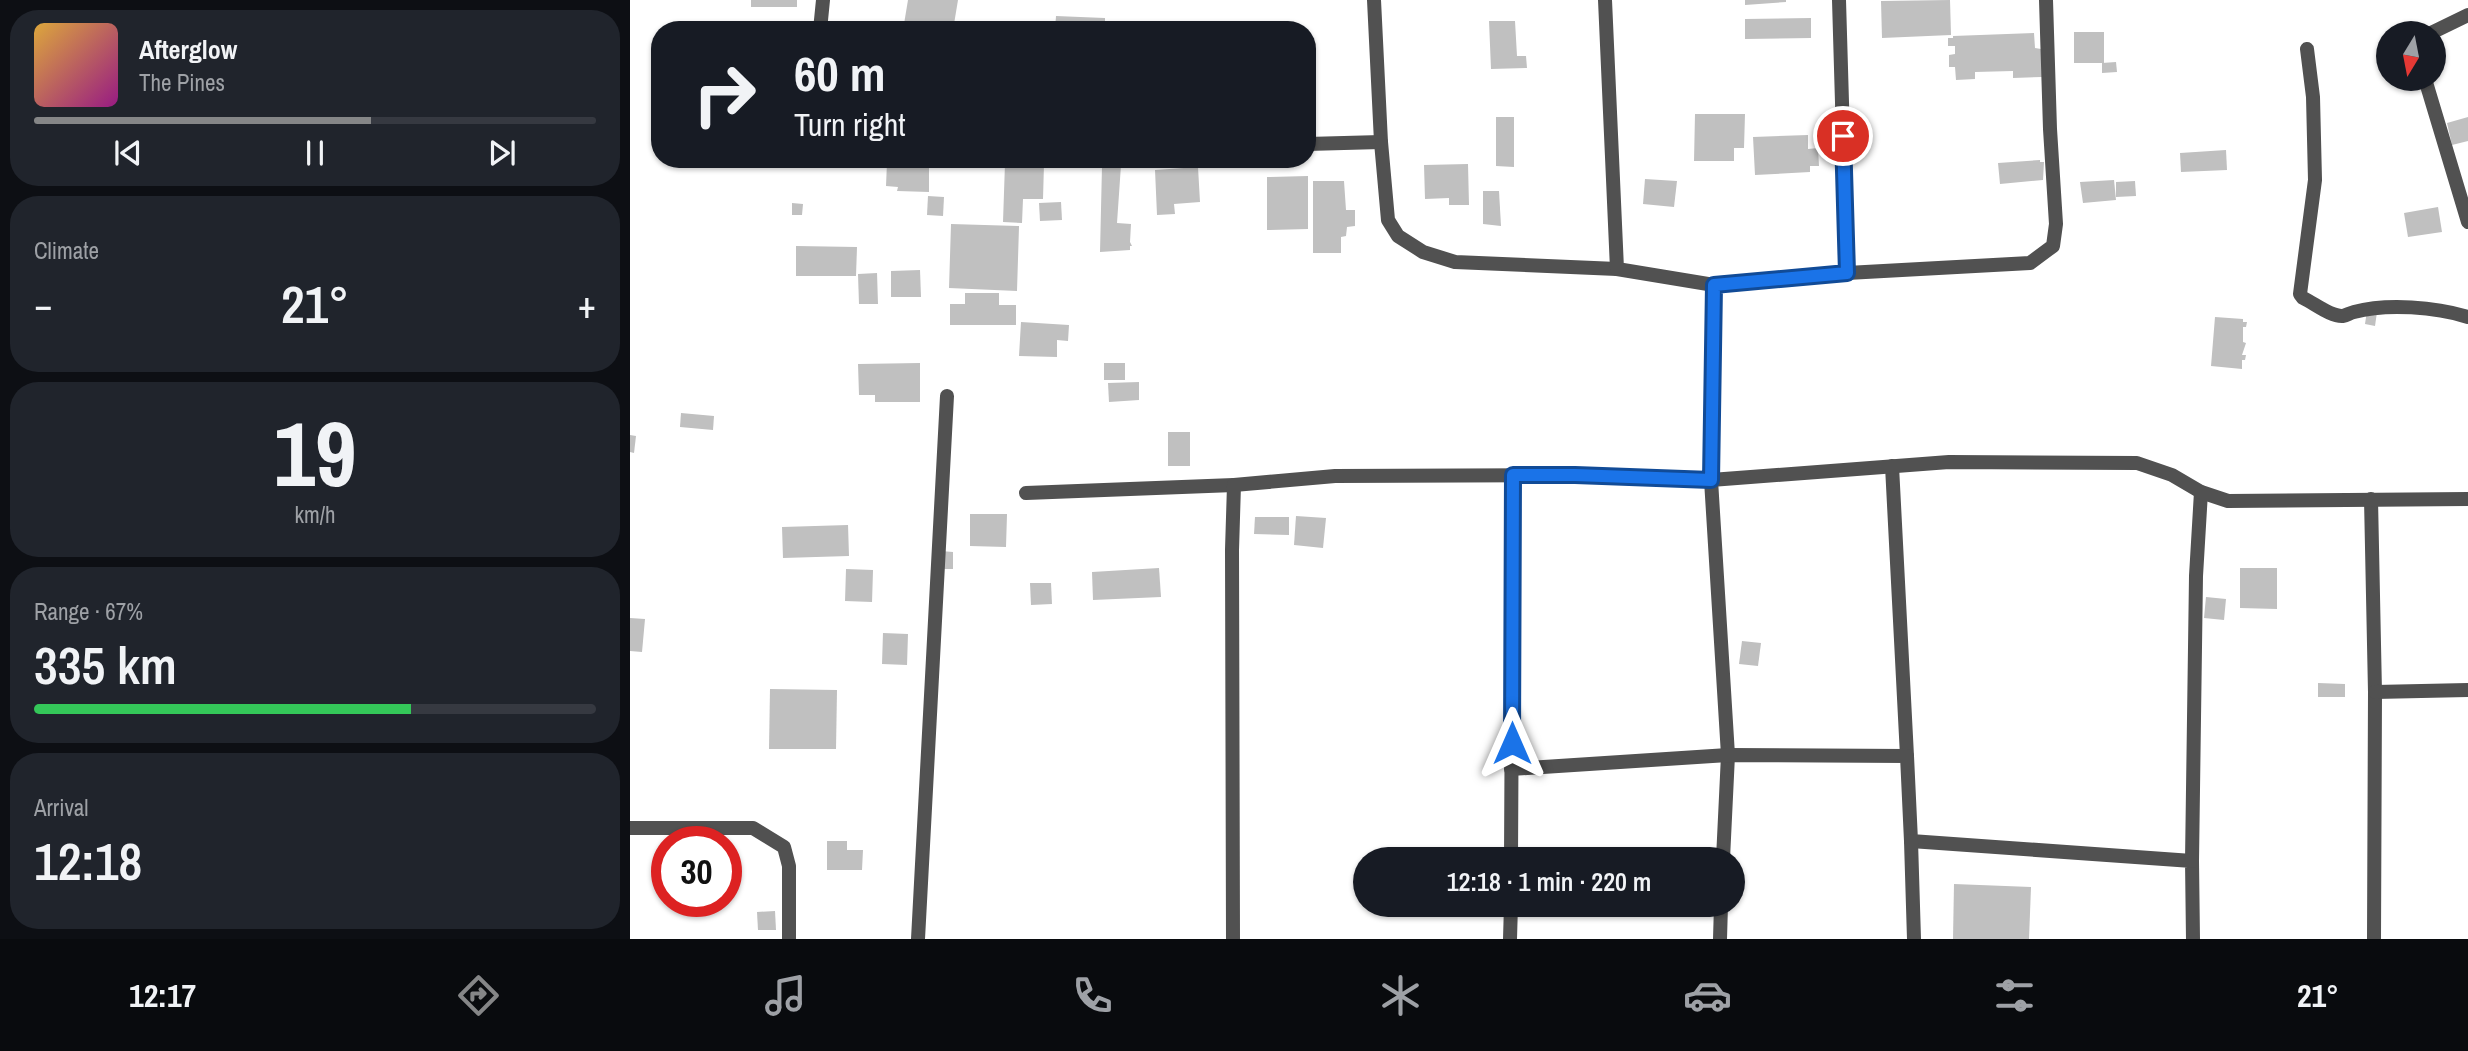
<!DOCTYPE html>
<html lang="en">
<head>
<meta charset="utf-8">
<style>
	:root { --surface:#171b24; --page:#20242c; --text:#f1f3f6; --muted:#9ea1a6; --line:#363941; --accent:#858687 }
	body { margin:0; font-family:"Archivo Narrow",sans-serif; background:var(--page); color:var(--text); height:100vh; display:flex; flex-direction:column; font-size:26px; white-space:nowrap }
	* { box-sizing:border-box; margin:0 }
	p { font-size:23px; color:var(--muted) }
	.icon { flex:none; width:38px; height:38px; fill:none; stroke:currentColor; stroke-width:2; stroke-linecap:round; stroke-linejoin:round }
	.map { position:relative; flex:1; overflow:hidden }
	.drawer { display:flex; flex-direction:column; gap:10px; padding:10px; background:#0d0f14; width:630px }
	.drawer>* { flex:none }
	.hud { position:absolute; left:21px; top:21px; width:665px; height:147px; border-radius:28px; box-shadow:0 2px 5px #0004; background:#171b24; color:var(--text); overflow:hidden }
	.needle { width:46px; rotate:190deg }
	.fabs { position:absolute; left:1746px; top:21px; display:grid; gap:14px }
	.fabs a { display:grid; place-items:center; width:70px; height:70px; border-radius:50%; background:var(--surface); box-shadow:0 2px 5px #0004; font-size:35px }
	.speed { position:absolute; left:21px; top:826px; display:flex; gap:14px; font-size:35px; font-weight:700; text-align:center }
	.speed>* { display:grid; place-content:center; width:91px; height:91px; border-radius:50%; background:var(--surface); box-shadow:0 2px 5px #0004; line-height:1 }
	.speed .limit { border:10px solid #d22; background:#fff; color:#111 }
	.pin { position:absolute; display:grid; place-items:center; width:60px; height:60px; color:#fff; margin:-30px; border:4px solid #fff; border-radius:50%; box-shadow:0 2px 7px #0007 }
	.me { position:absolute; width:77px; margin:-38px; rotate:0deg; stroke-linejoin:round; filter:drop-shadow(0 0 5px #0008) }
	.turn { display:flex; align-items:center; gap:24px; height:147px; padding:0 28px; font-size:32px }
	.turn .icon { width:91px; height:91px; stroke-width:2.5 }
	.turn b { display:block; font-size:49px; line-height:60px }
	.big { font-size:52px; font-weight:600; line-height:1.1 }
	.drawer .tile { flex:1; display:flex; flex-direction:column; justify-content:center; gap:10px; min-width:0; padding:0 24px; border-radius:28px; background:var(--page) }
	.drawer .dial { align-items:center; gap:0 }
	.dial b { font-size:91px; line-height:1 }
	.song { display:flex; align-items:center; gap:21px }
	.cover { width:84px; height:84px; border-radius:10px; background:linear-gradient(135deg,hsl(40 70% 55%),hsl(310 70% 35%)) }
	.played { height:7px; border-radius:4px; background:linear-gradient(90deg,var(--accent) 60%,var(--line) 60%) }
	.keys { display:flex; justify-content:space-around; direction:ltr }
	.heat { display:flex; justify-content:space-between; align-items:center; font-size:38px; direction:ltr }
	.charge { height:10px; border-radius:5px; background:linear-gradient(90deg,#34c759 67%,var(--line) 0) }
	.trip { position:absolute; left:723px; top:847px; width:392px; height:70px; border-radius:35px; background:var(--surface); box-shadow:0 2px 5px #0004; font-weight:600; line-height:70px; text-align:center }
	.dock { display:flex; height:112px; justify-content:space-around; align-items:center; background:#090b0e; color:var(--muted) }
	.dock .icon { width:49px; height:49px }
	.dock .on { color:var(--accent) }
	.dock b { font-size:32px; color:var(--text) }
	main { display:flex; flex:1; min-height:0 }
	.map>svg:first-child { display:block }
</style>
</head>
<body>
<main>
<section class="drawer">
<div class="tile">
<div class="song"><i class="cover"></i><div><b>Afterglow</b><p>The Pines</p></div></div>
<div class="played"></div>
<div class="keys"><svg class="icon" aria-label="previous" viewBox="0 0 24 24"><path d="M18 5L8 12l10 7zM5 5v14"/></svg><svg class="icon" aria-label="pause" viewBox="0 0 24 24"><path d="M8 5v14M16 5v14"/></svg><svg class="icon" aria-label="next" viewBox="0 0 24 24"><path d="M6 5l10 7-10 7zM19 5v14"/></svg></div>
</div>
<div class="tile"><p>Climate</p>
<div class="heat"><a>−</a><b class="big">21°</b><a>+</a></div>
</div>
<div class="tile dial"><b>19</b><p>km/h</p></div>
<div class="tile"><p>Range · 67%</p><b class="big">335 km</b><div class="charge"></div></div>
<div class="tile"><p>Arrival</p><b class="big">12:18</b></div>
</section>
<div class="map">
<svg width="1838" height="939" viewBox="0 0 1838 939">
	<rect width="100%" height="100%" fill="#fff"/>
	<g fill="#c0c0c0">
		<rect x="121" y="0" width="46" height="7"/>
		<path d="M278 0H328L323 30H273Z"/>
		<path d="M1115 0H1156V2L1115 5Z"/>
		<path d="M1320 0 1321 35 1252 38 1251 1Z"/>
		<path d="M426 16 475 18V30H425Z"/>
		<path d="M1181 18V38L1115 39V19Z"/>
		<path d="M859 21H885L887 56H896L897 68 861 69Z"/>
		<rect x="1444" y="32" width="30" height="31"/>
		<path d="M1404 33 1405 48 1411 49 1412 77 1383 78V71L1345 72V79L1326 80 1325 67H1319V55L1325 54V46H1318V38H1323V36Z"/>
		<path d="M1486 62 1487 72 1472 73V63Z"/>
		<path d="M1065 114H1115L1114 148H1104V161H1064Z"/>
		<path d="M866 117H884V167L866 166Z"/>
		<path d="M1838 117V141L1822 145 1817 123Z"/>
		<path d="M1178 135V149L1188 148 1189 166H1180V172L1125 175 1123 137Z"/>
		<path d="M1596 150 1597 170 1551 172 1550 153Z"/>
		<path d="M145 159H165V164L145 163Z"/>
		<path d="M1410 160V162H1414L1413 180 1370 184 1368 163Z"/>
		<path d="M257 162 299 163V192L267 191 268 187 256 186Z"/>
		<path d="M375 163 414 164 413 199H393L392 223 373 222Z"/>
		<path d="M838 164 839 205H819V198L795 199 794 165Z"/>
		<path d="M491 165 487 223 501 224 500 242 502 246H500V250L470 252 472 166Z"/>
		<path d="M568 167 570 202 544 204 545 214 527 215 525 170Z"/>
		<path d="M678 176V229L637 230V177Z"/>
		<path d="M1015 179 1047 181 1044 207 1013 204Z"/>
		<path d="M1484 180 1486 200 1453 203 1450 182Z"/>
		<path d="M683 181H714L716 210H725V226L717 227 716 236 711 237V253H683Z"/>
		<path d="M1505 181 1506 196 1486 197V182Z"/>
		<path d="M853 191H869L871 226 853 224Z"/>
		<path d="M298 196 314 197 313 216 297 215Z"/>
		<path d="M431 202 432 220 410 221 409 203Z"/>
		<path d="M162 203 173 204 172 215H162Z"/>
		<path d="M1808 207 1812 232 1778 237 1774 213Z"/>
		<path d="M321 224 389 226 387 291 319 288Z"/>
		<path d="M166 246 227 247 226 276H166Z"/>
		<path d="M290 270 291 297H261V271Z"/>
		<path d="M247 273 248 304H229L228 274Z"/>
		<path d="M335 293H369V305H386V325H320V304H335Z"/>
		<path d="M1737 311 1747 312 1745 326 1735 324Z"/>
		<path d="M1585 317 1613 319V322H1617L1616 327H1613V342L1616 343 1612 355H1616L1615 360H1612V369L1581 366Z"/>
		<path d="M391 322 439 325 438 341 427 340V357L389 356Z"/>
		<path d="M290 363V402H245V395H229L228 364Z"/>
		<rect x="474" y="363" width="21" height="17"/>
		<path d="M509 382V400L479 402 478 383Z"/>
		<path d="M51 413 84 416 83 430 50 427Z"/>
		<rect x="538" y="432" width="22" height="34"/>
		<path d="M0 435 6 436 4 453 0 452Z"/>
		<path d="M340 514H377L376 547 340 546Z"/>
		<path d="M666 516 696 518 693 548 664 545Z"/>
		<path d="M625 517H659V535L624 534Z"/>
		<path d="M218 525 219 556 153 558 152 527Z"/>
		<path d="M311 551 323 552V569H310Z"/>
		<path d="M529 568 531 597 463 600 462 572Z"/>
		<path d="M1610 568H1647V609L1610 608Z"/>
		<path d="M216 569 243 570 242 602 215 601Z"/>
		<path d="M400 583H421L422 604 401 605Z"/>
		<path d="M1576 597 1596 599 1594 620 1574 618Z"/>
		<path d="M0 618 15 619 12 652 0 651Z"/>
		<path d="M253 633 278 634 277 665 252 664Z"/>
		<path d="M1112 641 1131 643 1128 666 1109 664Z"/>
		<path d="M1688 683 1715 684V697H1688Z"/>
		<path d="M140 689 207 690 206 749H139Z"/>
		<path d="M197 841H217V850H233L232 870H197Z"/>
		<path d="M1324 884 1401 887 1399 939H1323Z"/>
		<path d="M145 911 146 930H128L127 912Z"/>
	</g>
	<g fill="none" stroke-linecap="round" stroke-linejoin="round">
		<path stroke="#515151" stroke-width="14" d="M1677 49 1683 97 1685 180 1670 294 1673 298C1684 303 1701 317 1713 316 1717 315 1720 313 1724 312 1757 303 1806 307 1838 317"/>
		<g stroke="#515151" stroke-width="14">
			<path d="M744 0 751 142 758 220 768 236 793 252 825 262 987 269"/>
			<path d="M975 0 987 269 1084 285 1217 273 1209 0"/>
			<path d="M190 30 193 0"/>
			<path d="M1801 33 1838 15"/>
			<path d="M1795 79 1838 222"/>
			<path d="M677 144 751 142"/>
			<path d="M1217 273 1400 263 1423 246 1426 224 1420 129 1416 0"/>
			<path d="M1084 285 1081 480 1098 755 1093 859"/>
			<path d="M1262 466 1277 756"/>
			<path d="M396 493 604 485"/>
			<path d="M1741 499 1745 692 1744 939"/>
			<path d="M1745 692 1838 690"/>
			<path d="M881 769 1098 755 1277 756 1281 841 1562 861 1563 939"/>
			<path d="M0 828H123L154 847 159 866V939"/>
			<path d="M1281 841 1284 939"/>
			<path d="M881 859 883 475"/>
			<path d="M1562 861 1566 576 1571 492"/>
			<path d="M288 939 317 396"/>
			<path d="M603 939 602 550 604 485 705 476 945 475 1081 480 1319 462 1507 463 1542 475 1571 492 1598 501 1838 499"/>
			<path d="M880 939 881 905"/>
			<path d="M1090 939 1091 905"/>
		</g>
	</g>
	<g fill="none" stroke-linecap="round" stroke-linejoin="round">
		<defs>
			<path id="route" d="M882 743 883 475H945L1081 480 1084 285 1217 273 1213 136"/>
		</defs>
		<use href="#route" stroke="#114b97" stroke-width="18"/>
		<use href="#route" stroke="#1a73e8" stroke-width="12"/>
	</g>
</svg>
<div class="fabs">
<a><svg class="needle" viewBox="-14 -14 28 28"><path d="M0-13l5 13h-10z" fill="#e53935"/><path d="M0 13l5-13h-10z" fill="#9ea1a6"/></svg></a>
</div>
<div class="speed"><div class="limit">30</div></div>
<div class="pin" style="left:1213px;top:136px;background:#d93025"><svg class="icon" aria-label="arrive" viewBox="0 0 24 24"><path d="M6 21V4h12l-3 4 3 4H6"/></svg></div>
<svg class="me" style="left:882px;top:743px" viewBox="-20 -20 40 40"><path d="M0-17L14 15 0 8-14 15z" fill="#1a73e8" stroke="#fff" stroke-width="4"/></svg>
<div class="trip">12:18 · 1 min · 220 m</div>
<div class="hud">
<div class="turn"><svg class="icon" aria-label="right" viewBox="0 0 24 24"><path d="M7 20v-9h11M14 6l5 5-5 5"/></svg><div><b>60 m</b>Turn right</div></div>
</div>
</div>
</main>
<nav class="dock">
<b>12:17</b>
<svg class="icon on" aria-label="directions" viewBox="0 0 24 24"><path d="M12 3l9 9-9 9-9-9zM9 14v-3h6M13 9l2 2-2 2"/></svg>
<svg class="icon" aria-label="music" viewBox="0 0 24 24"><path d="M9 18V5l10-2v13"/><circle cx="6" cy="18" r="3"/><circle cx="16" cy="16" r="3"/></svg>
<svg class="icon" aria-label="phone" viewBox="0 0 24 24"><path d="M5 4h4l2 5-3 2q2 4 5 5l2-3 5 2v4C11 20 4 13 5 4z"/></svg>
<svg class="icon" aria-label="climate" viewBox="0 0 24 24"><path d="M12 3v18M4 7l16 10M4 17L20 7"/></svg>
<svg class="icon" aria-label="car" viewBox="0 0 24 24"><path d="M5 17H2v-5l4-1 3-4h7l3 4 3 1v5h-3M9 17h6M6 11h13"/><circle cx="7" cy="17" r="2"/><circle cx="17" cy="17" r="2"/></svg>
<svg class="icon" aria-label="filters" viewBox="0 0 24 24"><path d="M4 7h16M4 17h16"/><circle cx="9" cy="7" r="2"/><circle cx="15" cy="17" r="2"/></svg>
<b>21°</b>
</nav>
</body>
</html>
